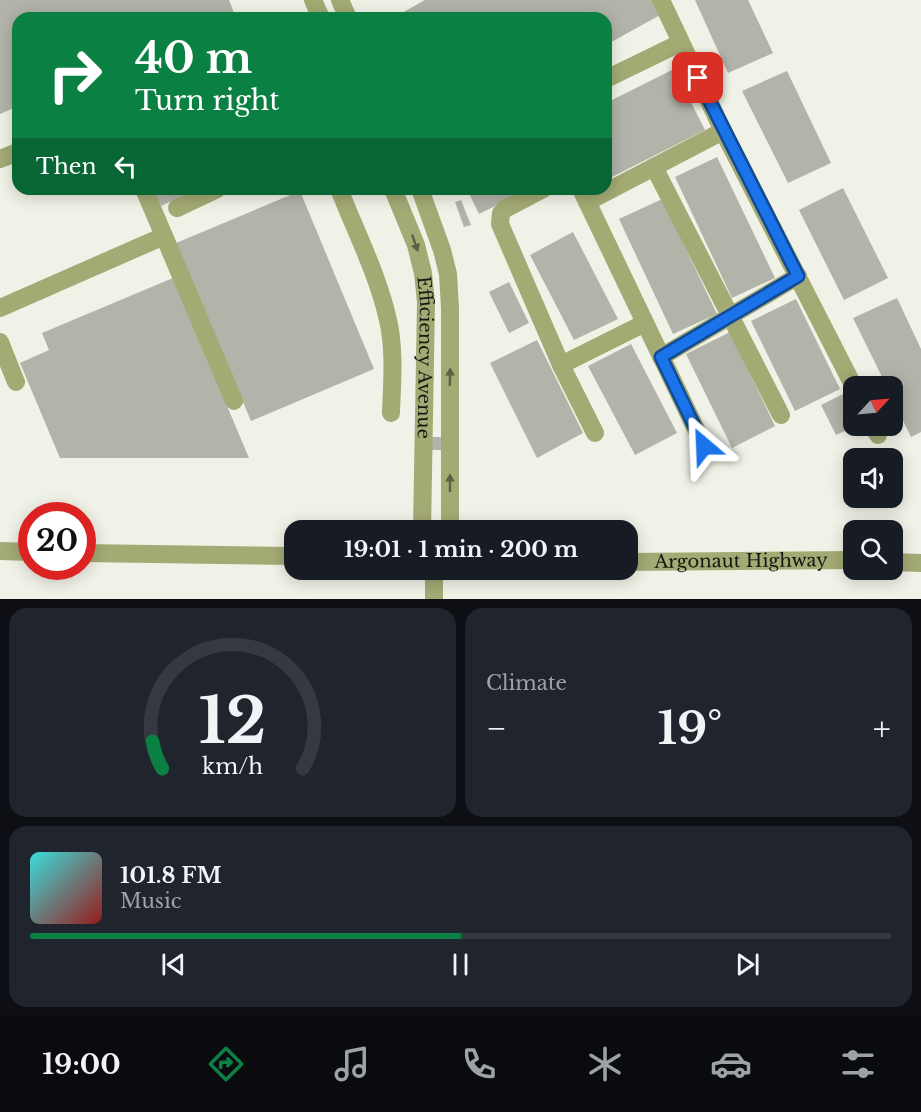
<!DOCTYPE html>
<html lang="en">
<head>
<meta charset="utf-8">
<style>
	:root { --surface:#171b24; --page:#20242c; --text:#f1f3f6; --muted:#9ea1a6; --line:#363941; --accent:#0b8043 }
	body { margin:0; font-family:"Libre Baskerville",serif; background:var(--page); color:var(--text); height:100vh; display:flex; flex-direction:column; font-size:22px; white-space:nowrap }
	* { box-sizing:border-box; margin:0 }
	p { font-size:20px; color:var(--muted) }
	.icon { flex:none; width:33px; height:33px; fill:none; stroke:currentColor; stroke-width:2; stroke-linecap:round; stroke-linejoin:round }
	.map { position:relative; height:599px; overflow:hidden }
	.drawer { display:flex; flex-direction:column; gap:9px; padding:9px; background:#0d0f14; flex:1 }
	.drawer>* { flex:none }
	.hud { position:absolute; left:12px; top:12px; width:600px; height:183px; border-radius:18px; box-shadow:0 3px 15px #0003; background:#0b8043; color:#fff; overflow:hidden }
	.needle { width:39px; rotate:64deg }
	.fabs { position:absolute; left:843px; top:376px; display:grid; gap:12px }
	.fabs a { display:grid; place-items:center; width:60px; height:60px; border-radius:12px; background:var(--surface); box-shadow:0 3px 15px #0003; font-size:30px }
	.speed { position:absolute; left:18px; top:502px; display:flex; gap:12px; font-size:30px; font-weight:700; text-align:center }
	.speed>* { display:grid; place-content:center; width:78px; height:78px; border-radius:50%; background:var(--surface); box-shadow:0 3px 15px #0003; line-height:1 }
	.speed .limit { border:9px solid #d22; background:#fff; color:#111 }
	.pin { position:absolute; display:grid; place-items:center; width:51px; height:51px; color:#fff; margin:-26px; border-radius:12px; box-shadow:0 3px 9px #0006 }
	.me { position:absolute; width:66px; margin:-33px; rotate:334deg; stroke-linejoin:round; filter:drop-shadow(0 0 4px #0008) }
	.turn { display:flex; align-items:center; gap:21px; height:126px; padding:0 24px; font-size:27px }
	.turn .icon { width:78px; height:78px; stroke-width:2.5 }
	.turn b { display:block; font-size:42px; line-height:51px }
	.then { display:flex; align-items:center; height:57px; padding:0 24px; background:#0003; gap:12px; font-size:22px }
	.big { font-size:45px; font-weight:700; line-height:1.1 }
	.drawer .widget { flex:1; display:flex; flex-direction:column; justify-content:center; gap:9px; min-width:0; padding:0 21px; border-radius:18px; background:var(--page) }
	.drawer .dial { align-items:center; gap:0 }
	.dial svg { height:156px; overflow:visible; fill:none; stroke:var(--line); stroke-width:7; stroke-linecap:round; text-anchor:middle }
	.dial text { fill:var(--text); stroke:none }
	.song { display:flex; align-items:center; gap:18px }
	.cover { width:72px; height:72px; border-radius:9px; background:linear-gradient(135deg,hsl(180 70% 55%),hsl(0 70% 35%)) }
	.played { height:6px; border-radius:3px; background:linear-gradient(90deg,var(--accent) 50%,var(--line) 50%) }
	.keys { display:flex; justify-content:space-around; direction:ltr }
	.heat { display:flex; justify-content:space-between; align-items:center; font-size:33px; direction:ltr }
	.drawer .tiles { flex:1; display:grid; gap:9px; grid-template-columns:1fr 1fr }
	.widget:last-child { grid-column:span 2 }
	.trip { position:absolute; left:284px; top:520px; width:354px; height:60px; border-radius:18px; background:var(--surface); box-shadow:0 3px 15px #0003; font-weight:700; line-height:60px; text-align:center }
	.dock { display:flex; height:96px; justify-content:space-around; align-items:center; background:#090b0e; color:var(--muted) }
	.dock .icon { width:42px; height:42px }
	.dock .on { color:var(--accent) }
	.dock b { font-size:27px; color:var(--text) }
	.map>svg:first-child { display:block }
</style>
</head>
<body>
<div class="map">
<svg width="921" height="599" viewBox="0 0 921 599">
	<rect width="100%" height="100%" fill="#f1f2e7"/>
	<g fill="#b2b3a9">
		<path d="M0 0H229L234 13 223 18H18V106L0 114Z"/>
		<path d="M425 0H655L662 14 606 45V18H393Z"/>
		<path d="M695 0H748L773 53 728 73Z"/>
		<path d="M674 69 705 130 606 180V103Z"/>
		<path d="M787 71 831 163 788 183 742 91Z"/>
		<path d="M717 157 775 278 732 298 675 177Z"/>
		<path d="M843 188 888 278 844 300 799 210Z"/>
		<path d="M153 189H196L161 206Z"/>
		<path d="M467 189H514L517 195 479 214Z"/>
		<path d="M300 191 374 369 251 421 176 243Z"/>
		<path d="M662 199 717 314 673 334 619 219Z"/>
		<path d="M461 200 471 225 464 227 455 202Z"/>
		<path d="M573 232 618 319 574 340 530 255Z"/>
		<path d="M173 278 249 458H60L20 363 49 350 42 333Z"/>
		<path d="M509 282 529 323 509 333 489 292Z"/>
		<path d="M897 298 921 349V432L911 437 892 398V387H887L853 318Z"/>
		<path d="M796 299 840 389 795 411 751 321Z"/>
		<path d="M730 332 775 426 732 448 686 354Z"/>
		<path d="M537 340 583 433 537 458 490 363Z"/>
		<path d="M631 344 677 433 635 455 588 366Z"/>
		<path d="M843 394 854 415V427L836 435 821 405Z"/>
		<rect x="432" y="437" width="9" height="13"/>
	</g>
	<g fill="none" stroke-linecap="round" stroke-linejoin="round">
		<g stroke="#a4aa74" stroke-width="18">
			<path d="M313 0 321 18"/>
			<path d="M340 0 348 18"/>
			<path d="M661 0 723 131 854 387"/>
			<path d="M606 79 680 43"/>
			<path d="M0 159 18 152"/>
			<path d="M654 167 781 415"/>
			<path d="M339 189C356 232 378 275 388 320 395 350 392 383 391 413"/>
			<path id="s1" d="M393 189 416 245 423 273 426 302 422 531"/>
			<path d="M420 189 442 250 448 274 450 308V531"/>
			<path d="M543 189 505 209 501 213 500 224 561 365 595 433"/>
			<path d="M581 189 704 446"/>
			<path d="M587 202 723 131"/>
			<path d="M177 208 217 189"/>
			<path d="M164 236 234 401"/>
			<path d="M0 308 164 236 144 189"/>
			<path d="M0 342 16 382"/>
			<path d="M661 357 798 276"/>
			<path d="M561 365 645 323"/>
			<path d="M873 426 878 435"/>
			<path d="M0 551 32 552"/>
			<path d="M82 553 294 556"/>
			<path id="s2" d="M627 562 854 560"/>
			<path d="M892 562 921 563"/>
			<path d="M434 599V570"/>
		</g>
	</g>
	<defs><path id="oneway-solid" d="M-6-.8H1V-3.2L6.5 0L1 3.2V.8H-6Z" transform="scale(1.5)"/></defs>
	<g fill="#5d6044">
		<use href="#oneway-solid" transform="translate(415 243) rotate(71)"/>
		<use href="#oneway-solid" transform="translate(450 377) rotate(-89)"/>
		<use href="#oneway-solid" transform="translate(450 483) rotate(-90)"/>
	</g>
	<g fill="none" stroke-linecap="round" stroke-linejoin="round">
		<defs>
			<path id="route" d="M698 78 798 276 661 357 704 446"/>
		</defs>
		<use href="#route" stroke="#114b97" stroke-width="15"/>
		<use href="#route" stroke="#1a73e8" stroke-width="10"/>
	</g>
	<g text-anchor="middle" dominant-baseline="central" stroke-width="6" stroke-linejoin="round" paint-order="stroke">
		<g font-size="18" fill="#161713" stroke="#fefff8">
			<text stroke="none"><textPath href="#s1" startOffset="174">Efficiency Avenue</textPath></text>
			<text stroke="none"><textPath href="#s2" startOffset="114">Argonaut Highway</textPath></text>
		</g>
	</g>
</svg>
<div class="fabs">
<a><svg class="needle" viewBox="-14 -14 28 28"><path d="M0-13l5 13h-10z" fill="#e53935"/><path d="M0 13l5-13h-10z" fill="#9ea1a6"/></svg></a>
<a><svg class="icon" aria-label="sound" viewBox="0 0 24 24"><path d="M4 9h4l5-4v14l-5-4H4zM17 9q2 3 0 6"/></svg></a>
<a><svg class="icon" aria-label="search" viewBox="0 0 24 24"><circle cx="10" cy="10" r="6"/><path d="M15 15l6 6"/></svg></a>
</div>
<div class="speed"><div class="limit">20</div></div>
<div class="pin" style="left:698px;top:78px;background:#d93025"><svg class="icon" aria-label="arrive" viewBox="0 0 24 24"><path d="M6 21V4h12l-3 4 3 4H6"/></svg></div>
<svg class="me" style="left:704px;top:446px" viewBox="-20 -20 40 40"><path d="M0-17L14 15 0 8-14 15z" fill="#1a73e8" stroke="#fff" stroke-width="4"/></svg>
<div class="trip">19:01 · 1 min · 200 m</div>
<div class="hud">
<div class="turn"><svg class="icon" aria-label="right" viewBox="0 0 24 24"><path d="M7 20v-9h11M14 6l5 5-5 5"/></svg><div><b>40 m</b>Turn right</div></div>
<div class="then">Then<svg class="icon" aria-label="left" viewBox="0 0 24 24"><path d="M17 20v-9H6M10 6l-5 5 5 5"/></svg></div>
</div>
</div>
<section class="drawer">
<div class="tiles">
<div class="widget dial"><svg viewBox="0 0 100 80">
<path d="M14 69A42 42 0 1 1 86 69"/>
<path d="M14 69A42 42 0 0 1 9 55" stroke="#0b8043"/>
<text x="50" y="56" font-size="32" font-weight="700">12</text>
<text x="50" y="72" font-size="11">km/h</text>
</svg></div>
<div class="widget"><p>Climate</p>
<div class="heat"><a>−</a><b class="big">19°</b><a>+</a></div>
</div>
<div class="widget">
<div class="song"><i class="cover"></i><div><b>101.8 FM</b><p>Music</p></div></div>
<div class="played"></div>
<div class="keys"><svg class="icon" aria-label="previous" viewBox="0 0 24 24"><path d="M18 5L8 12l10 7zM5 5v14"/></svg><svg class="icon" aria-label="pause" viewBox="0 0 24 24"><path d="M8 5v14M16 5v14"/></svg><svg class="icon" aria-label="next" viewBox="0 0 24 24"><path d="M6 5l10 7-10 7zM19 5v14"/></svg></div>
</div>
</div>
</section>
<nav class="dock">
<b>19:00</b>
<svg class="icon on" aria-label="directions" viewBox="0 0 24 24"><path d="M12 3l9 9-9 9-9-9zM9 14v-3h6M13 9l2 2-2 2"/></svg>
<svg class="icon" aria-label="music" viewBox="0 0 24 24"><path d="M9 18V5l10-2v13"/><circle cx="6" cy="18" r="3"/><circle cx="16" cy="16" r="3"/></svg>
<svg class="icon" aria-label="phone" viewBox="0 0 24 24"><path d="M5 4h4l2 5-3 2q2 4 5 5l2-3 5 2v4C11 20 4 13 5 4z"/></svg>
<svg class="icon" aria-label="climate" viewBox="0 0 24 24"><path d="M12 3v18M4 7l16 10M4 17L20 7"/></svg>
<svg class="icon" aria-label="car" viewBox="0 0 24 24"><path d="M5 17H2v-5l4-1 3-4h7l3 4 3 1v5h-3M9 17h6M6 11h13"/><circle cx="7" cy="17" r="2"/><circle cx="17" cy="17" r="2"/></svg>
<svg class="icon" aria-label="filters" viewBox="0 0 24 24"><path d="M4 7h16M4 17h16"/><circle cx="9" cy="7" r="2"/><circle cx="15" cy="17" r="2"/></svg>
</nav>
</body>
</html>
